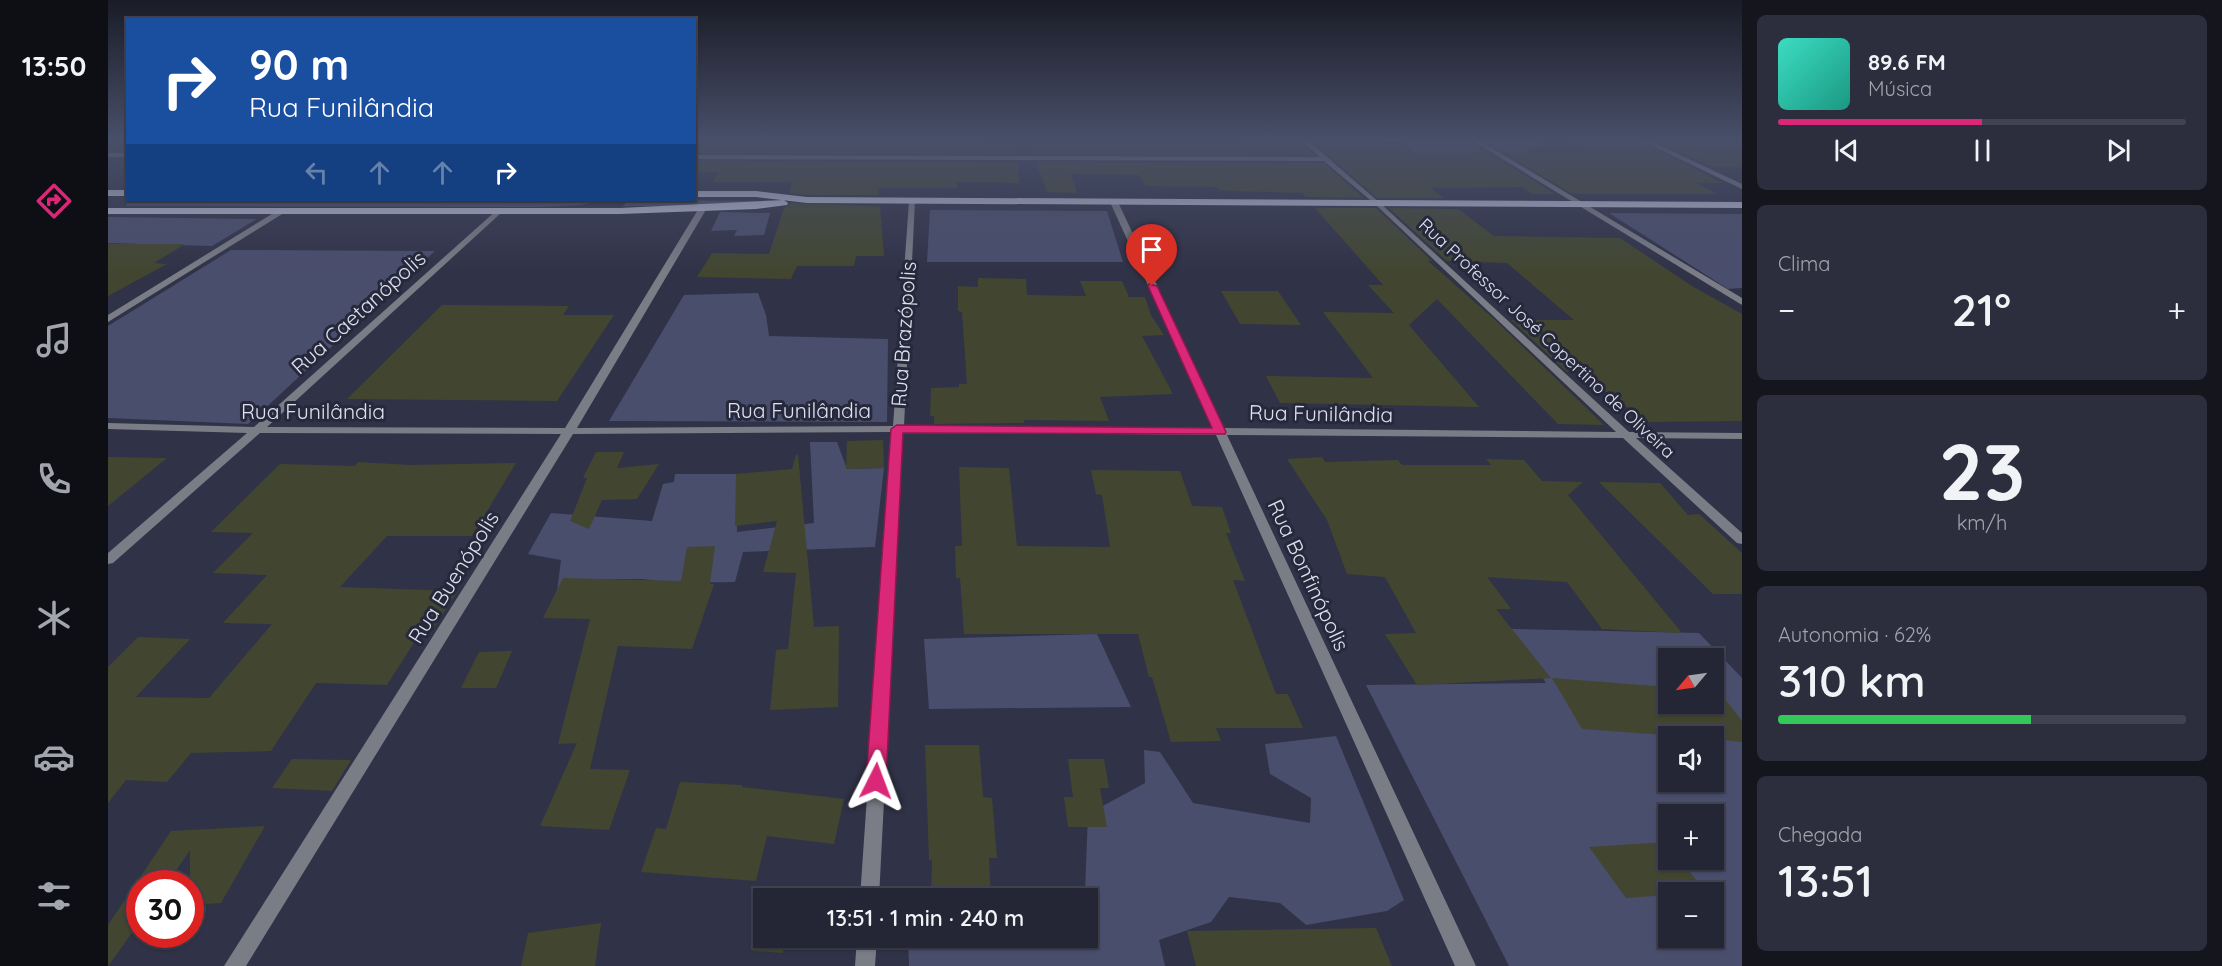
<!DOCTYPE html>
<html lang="pt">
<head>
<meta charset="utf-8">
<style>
	:root { --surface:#242635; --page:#2c2e3d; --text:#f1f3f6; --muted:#a3a5ad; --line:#414350; --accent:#db2777 }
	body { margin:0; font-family:Quicksand,sans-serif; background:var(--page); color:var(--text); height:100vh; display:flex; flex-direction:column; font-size:22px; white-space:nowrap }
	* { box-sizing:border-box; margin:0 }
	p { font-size:20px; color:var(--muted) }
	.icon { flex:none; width:33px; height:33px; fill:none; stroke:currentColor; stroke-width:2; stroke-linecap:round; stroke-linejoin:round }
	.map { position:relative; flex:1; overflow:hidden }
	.drawer { display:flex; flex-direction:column; gap:15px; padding:15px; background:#14151d; width:480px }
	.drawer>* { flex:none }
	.guide { position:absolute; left:18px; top:18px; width:570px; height:183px; border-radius:0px; box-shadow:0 2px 4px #0004,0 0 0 2px var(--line); background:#1a4fa0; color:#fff; overflow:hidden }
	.needle { width:39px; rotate:241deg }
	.tools { position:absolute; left:1550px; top:648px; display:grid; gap:12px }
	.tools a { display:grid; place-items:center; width:66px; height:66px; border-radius:0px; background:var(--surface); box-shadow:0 2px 4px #0004,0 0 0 2px var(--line); font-size:30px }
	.speed { position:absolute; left:18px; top:870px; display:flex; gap:12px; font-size:30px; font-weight:700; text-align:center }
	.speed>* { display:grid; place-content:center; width:78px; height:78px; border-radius:50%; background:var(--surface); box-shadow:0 2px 4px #0004,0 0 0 2px var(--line); line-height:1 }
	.speed .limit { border:9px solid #d22; background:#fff; color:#111 }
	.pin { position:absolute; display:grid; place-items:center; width:51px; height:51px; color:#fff; margin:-62px -26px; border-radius:50% 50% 50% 0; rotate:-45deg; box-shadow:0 0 6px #0007 }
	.pin .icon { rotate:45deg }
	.me { position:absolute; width:66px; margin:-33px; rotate:3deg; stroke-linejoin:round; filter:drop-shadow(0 0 4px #0008) }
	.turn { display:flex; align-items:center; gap:21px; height:126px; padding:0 24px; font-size:27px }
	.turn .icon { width:78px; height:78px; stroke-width:2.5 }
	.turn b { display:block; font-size:42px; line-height:51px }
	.lanes { display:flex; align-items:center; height:57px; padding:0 24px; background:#0003; justify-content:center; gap:30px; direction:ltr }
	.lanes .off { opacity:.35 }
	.big { font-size:45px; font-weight:600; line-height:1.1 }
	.drawer .widget { flex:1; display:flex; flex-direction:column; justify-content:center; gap:9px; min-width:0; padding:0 21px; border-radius:9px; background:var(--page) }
	.drawer .dial { align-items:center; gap:0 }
	.dial b { font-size:78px; line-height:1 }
	.song { display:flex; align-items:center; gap:18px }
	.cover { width:72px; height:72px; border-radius:9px; background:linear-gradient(135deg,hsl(170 70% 55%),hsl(170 70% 35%)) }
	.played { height:6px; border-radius:3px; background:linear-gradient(90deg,var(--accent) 50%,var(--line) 50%) }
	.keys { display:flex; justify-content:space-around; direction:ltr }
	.heat { display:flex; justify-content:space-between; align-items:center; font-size:33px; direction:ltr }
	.charge { height:9px; border-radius:4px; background:linear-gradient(90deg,#34c759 62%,var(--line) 0) }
	.trip { position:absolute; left:645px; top:888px; width:345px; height:60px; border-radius:0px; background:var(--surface); box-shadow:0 2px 4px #0004,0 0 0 2px var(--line); font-weight:600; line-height:60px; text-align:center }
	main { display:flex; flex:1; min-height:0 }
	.dock { display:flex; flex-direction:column; width:108px; justify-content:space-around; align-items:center; background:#0e0f15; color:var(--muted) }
	.dock .icon { width:42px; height:42px }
	.dock .current { color:var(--accent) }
	.dock b { font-size:27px; color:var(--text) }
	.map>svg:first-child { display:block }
</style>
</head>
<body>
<main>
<nav class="dock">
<b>13:50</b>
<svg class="icon current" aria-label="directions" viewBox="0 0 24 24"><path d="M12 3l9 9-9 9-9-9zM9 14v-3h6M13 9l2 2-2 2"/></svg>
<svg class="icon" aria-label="music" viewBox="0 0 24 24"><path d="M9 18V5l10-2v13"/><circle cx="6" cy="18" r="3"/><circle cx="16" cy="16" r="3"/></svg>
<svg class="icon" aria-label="phone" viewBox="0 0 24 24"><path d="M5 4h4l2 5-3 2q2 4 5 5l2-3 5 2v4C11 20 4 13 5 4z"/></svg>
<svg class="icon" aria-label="climate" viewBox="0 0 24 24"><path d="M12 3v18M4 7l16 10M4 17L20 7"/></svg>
<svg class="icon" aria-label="car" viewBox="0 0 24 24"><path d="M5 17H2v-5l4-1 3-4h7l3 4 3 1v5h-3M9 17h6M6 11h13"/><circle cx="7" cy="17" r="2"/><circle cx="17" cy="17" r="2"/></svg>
<svg class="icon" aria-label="filters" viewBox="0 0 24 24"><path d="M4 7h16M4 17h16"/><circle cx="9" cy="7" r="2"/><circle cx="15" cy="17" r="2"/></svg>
</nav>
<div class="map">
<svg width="1634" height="966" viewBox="0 0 1634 966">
	<rect width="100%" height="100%" fill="#303247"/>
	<g fill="#4a4e6d" fill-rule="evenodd">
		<path d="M1247 138H1356L1380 153H1306L1294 143 1252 142Z"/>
		<path d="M1372 138 1431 141 1443 147H1419L1421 150C1402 161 1389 148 1372 138Z"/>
		<path d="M34 200H497L473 205 434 207 18 206 19 203Z"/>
		<path d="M521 200 674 201 571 206H515Z"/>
		<path d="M822 210 999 211 1015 262H819Z"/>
		<path d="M612 212 662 213 656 235 626 236 629 230 603 231Z"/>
		<path d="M1501 213 1634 214V288L1620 289Z"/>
		<path d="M0 217 149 219 104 246 0 243Z"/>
		<path d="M123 250 327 251 140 424 0 418V326Z"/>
		<path d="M650 293 658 315 661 336 780 339 779 422 501 421 576 295Z"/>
		<path d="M702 442H729L739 469 776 468 767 547 635 552 627 582 566 583 535 579H485L478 592 449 591 453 560 420 554 443 513 544 521 555 484 566 482 567 474H628L629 532 706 523Z"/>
		<path d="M1403 629 1591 633 1634 678V966H1401L1258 685 1438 683ZM1560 658H1605V704H1560ZM1560 736H1605V782H1560ZM1560 814H1605V860H1560ZM1560 892H1605V938H1560Z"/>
		<path d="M989 634 1023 707 821 709 816 639Z"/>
		<path d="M1228 736 1296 900 1279 911 1198 925 1172 903 1121 897 1103 922 1051 940 1057 966H801L800 938H980V898H873L977 892 980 814 1037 783 1036 750 1052 752 1085 803 1202 823 1203 798 1162 774 1157 744Z"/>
	</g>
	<g fill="#424630">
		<path d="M794 138 874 139V144H909L910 154 586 153V142L794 143Z"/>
		<path d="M1480 138H1526L1614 183H1589L1610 194H1464L1395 152H1480L1463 143H1490Z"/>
		<path d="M1542 138H1569L1580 143H1634V167H1604Z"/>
		<path d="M1128 139H1188L1206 155 925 154 921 144 1133 145Z"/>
		<path d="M1202 139 1248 140 1253 143 1290 144 1302 153 1379 152 1447 194H1424L1414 187 1322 188 1336 198H1269Z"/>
		<path d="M586 161 910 162 911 183 849 182V188H770L771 195H699L681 193 684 182H605L611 172H586Z"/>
		<path d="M928 162 1215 163 1256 198 1198 197 1194 193 1126 191 1111 190 1109 187 1038 186 1031 175 963 174 969 193 939 192Z"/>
		<path d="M682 203 772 206 776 256H748L746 266H689L683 279 589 277 604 253 661 254 676 208Z"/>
		<path d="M1207 208H1268L1324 261H1320L1387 320 1496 425 1450 424 1329 299 1301 325 1371 407 1172 403 1158 376 1265 378 1215 312 1286 313 1260 285H1275Z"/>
		<path d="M1281 208 1350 209 1386 236 1512 238 1584 286 1634 314V421L1540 422 1464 367 1459 372 1403 320H1466L1399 263 1339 261Z"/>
		<path d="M0 244H77L46 263 59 264 0 296Z"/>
		<path d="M870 278 918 279 919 295 978 296 972 281H1014L1021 297H1037L1043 315 1056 335 1034 336 1065 394 992 397 1001 421 916 420V423L826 424V416H822L823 388 851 387V384H859L854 312 850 311V286L870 287Z"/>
		<path d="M1113 291H1170L1193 325 1132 324Z"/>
		<path d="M334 305 461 306 455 315H506L449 401 239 399Z"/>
		<path d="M775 440 776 468 738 469 739 441Z"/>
		<path d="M488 452H516L509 468 551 464 529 499 494 500 481 529 462 521 479 478H475Z"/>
		<path d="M688 455H690L706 627 731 626 730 707 662 710 668 650 680 649 688 573 655 572 669 521 627 526 628 474 684 469Z"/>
		<path d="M0 457 59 458 0 506Z"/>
		<path d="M1214 457 1217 462 1290 460 1294 465H1383L1378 459 1416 460 1434 481 1475 482 1460 495 1574 633 1494 629 1459 582 1379 577 1403 609H1388L1443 678 1309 685 1277 634 1308 633 1277 577 1239 574 1219 520 1179 459Z"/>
		<path d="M250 462 301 465 408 463 364 536H279L232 587 350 591 324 630H314L279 685 208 683 163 751 83 753 59 782 18 780 0 803V667L30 637 82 639 28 697 101 698 164 624 115 623 159 575 105 573 145 533 103 532 172 464 247 466Z"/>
		<path d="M851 467 901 468 909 546 1002 547 994 495 988 494 983 470 1072 471 1084 506 1114 507 1123 533H1118L1137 581 1125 580 1168 694H1180L1195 728H1108L1113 741 1063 742 1044 677H1041L1030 634H856L852 578H848L847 546H854Z"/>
		<path d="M1491 482 1552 483 1580 515 1591 514 1634 553V594H1605Z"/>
		<path d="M607 546 602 584H606L584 649 510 646 482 769 522 770 501 830 432 826 469 743 450 744 482 619 435 618 455 578 573 581 579 547Z"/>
		<path d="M404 651 388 688H353L371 652Z"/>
		<path d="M1444 678 1560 687V704H1605V690L1611 691 1634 721V742L1605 739V736H1571L1474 729Z"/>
		<path d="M817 745H871L875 797 884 798 889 858H881L883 898H823L824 860H821Z"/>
		<path d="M184 759 243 760 224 791 164 788Z"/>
		<path d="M960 759H996L1001 788H992L999 827H960L956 797H965Z"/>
		<path d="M572 782 634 785V787L736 799 726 844 659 836 648 881 533 872 548 828 558 829Z"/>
		<path d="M157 826 113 903 82 905V850L59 884H32V922L0 966V925L63 831Z"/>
		<path d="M1557 842 1560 845V860H1572L1598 892H1560V895L1518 898 1481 847Z"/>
		<path d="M654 902 656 938H677L675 953 645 951Z"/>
		<path d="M493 923 487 966H413L420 933Z"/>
		<path d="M1268 928 1284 966H1088L1079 931Z"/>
	</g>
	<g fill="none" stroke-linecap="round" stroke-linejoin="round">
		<g fill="#7a7c86" fill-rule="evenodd">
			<path d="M1190 138H1197L1272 203 1521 432 1634 433V439L1528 438 1634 533V544L1629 543 1515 438 1119 435 1368 966H1347L1108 435 795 432 771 898H752L784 432 465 434 138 966H116L453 434 152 433 5 563 0 564V553L139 433 0 429V423L146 427 390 209 394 211 393 213 159 427 457 428 591 208 595 206 599 208 469 428 785 426 801 201 804 199 807 201 796 426 1105 428 1002 202 1006 200 1010 202 1116 428 1508 432 1268 205 1216 161 586 159V155L1212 157Z"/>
			<path d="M1360 138H1367L1634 298V305Z"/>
			<path d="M1528 138H1536L1634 184V189Z"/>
			<rect x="0" y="153" width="20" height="4"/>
			<path d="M172 209 179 211 0 322V315Z"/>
			<path d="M749 938H769L767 966H747Z"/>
		</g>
		<g fill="#bfc3d9" fill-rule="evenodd">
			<rect x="0" y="190" width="20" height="6"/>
			<path d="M586 191H648L699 197 1634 202V208L699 203 648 197H586Z"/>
			<path d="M676 200 680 203 679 205 648 209 512 214H0V208H512Z"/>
		</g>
	</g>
	<linearGradient id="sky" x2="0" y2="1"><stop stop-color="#1a1c27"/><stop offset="0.51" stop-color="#484f69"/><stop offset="1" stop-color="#484f69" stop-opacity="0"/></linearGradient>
	<rect width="1634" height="273" fill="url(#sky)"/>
	<path fill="#db2777" stroke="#8e194d" stroke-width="1.5" d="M1041 284 1049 286 1118 432 1117 434 795 433 778 781 775 787 768 790 761 787 758 781 783 429 789 425 1104 428 1040 286Z"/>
	<g text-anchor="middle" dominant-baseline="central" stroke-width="6" stroke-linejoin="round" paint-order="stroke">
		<g font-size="18" fill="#dee0ed" stroke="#26283c">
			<text transform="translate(1439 338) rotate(43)">Rua Professor José Copertino de Oliveira</text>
		</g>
		<g font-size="21" fill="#dee0ed" stroke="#26283c">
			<text transform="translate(250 312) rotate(-42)">Rua Caetanópolis</text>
			<text transform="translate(795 334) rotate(-86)">Rua Brazópolis</text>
			<text x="691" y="410">Rua Funilândia</text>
			<text x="205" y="411">Rua Funilândia</text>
			<text transform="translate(1213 413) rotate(1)">Rua Funilândia</text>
			<text transform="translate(1201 575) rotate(65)">Rua Bonfinópolis</text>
			<text transform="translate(345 577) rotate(-58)">Rua Buenópolis</text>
		</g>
	</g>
</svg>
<div class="tools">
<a><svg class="needle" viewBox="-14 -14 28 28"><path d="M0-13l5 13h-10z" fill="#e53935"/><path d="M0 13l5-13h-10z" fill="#a3a5ad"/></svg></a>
<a><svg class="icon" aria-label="sound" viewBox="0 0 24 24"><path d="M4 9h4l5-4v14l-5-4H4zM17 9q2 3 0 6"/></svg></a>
<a>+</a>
<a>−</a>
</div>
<div class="speed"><div class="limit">30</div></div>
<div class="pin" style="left:1044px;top:286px;background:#d93025"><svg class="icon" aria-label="arrive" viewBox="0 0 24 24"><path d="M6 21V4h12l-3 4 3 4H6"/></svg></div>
<svg class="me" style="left:768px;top:781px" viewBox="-20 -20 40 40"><path d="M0-17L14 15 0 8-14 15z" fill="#db2777" stroke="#fff" stroke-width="4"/></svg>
<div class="trip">13:51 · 1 min · 240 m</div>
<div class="guide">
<div class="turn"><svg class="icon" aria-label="right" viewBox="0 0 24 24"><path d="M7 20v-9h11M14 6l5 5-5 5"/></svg><div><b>90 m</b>Rua Funilândia</div></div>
<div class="lanes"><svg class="icon off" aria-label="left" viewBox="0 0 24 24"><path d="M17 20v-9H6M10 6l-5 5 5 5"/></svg><svg class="icon off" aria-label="ahead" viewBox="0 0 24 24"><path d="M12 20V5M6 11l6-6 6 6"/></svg><svg class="icon off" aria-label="ahead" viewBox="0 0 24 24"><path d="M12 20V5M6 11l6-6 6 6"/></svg><svg class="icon" aria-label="right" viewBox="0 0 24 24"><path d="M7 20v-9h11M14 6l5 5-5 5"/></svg></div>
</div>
</div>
<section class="drawer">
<div class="widget">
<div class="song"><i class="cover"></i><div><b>89.6 FM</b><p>Música</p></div></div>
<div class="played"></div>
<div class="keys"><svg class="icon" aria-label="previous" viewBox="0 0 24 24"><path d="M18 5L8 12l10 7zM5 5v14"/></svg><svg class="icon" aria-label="pause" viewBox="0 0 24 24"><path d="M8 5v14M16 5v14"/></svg><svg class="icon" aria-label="next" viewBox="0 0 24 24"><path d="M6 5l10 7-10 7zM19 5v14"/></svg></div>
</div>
<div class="widget"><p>Clima</p>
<div class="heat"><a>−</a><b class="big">21°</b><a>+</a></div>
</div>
<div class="widget dial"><b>23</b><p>km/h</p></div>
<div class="widget"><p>Autonomia · 62%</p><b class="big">310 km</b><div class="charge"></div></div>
<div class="widget"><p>Chegada</p><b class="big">13:51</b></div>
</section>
</main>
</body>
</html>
